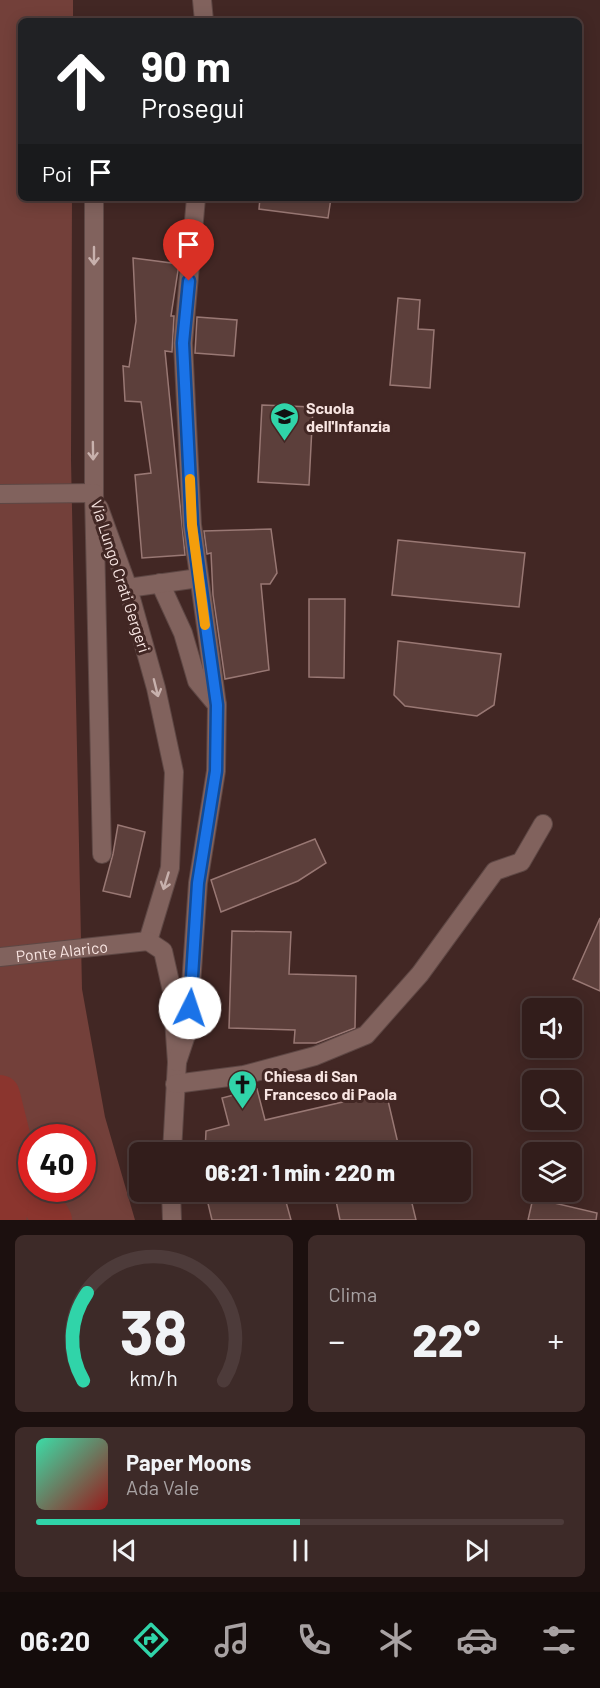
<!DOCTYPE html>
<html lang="it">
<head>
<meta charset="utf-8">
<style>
	:root { --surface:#321d1b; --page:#3d2a28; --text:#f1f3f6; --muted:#a8a2a3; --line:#4d3b3a; --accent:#30d4a9 }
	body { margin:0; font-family:Barlow,sans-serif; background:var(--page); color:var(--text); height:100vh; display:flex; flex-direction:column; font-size:22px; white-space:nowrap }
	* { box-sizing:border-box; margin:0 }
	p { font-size:20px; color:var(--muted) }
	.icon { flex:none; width:33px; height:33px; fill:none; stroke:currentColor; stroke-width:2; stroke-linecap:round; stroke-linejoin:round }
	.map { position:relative; height:1220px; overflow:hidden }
	.drawer { display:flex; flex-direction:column; gap:15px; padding:15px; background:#1c100f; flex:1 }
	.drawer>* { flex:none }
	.guide { position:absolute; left:18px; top:18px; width:564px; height:183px; border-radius:9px; box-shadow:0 3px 15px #0003,0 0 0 2px var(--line); background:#202124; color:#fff; overflow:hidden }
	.buttons { position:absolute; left:522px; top:998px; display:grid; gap:12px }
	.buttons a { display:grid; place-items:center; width:60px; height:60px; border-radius:9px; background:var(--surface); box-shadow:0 3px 15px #0003,0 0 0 2px var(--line); font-size:30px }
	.speed { position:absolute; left:18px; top:1124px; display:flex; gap:12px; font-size:30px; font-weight:700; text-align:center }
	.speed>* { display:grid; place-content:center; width:78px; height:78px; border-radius:50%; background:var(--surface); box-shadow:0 3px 15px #0003,0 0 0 2px var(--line); line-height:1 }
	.speed .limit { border:9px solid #d22; background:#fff; color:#111 }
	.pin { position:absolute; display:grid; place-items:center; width:51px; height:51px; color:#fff; margin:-62px -26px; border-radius:50% 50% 50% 0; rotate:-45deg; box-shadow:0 0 6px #0007 }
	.pin .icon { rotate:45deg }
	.me { position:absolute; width:66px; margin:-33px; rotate:4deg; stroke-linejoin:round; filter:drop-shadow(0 0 4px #0008) }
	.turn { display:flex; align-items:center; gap:21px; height:126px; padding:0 24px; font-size:27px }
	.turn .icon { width:78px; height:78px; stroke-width:2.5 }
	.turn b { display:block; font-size:42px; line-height:51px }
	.then { display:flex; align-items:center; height:57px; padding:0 24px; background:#0003; gap:12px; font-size:22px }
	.big { font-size:45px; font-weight:800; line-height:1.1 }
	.drawer .widget { flex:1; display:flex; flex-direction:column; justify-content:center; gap:9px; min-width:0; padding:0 21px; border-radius:9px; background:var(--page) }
	.drawer .dial { align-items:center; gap:0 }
	.dial svg { height:156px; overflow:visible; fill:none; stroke:var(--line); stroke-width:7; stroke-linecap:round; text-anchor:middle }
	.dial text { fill:var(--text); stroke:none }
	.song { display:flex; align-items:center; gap:18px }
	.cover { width:72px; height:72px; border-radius:9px; background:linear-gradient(135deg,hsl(160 70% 55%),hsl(0 70% 35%)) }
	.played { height:6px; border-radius:3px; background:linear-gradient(90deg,var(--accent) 50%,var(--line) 50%) }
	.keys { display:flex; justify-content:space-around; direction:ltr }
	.heat { display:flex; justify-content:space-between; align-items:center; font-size:33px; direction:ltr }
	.drawer .tiles { flex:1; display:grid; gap:15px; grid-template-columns:1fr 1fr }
	.widget:last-child { grid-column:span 2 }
	.trip { position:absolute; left:129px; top:1142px; width:342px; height:60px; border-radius:9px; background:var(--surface); box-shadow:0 3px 15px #0003,0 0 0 2px var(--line); font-weight:800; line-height:60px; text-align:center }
	.tab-bar { display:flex; height:96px; justify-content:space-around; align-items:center; background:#140c0b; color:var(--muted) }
	.tab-bar .icon { width:42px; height:42px }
	.tab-bar .on { color:var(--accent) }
	.tab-bar b { font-size:27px; color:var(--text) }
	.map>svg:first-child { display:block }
</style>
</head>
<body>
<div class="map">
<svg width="600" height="1220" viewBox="0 0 600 1220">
	<rect width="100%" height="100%" fill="#422724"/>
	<path fill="#73403a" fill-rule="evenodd" d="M0 0H73V21H21V198H72L71 460 82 989 105 1117 135 1220H0ZM32 1137H82V1188H32Z"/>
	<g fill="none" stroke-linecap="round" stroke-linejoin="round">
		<g stroke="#8b352e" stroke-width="40">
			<path d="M0 1095 16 1159 32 1186"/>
			<path d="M33 1188 52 1220"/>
			<path d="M6 1220 16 1159"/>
		</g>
	</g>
	<g fill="#5c3f3b" stroke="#997874" stroke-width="1.5">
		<path d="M260 198H331L328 218 259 209Z"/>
		<path d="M133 258 179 264 171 316H174L172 352 165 351 185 555 142 558 135 475 151 473 141 402 125 401 123 366 129 367 136 321Z"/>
		<path d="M398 298 420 300 418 329 434 330 430 388 390 385Z"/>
		<path d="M197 317 237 320 234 356 195 353Z"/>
		<path d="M262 405 313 407 309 485 258 482Z"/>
		<path d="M271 529 277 573 270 584H261L269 670 225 679 213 595 211 553 207 554 204 531Z"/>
		<path d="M398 540 525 553 519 607 392 595Z"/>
		<path d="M309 599H345L344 678 309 677Z"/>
		<path d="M398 641 501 654 494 705 477 716 405 706 394 695Z"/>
		<path d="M118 825 145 832 130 897 103 891 113 854Z"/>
		<path d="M315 839 326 863 298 881 221 912 211 880Z"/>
		<path d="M600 918V991L573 979Z"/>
		<path d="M232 931 291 932 289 974 356 976 355 1028 316 1043H294L295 1030 229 1028Z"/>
		<path d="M257 1089 265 1120 386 1092 400 1152H205L206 1131 229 1125 222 1098Z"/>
		<path d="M205 1191H283L291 1220H212Z"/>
		<path d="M334 1191H409L416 1220H340Z"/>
		<path d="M533 1198 597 1213 596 1220H528Z"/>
	</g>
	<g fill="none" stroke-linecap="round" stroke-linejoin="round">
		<defs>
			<g id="minor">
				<path d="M202 0 204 21"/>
				<path d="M94 198V493L102 854"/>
				<path d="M0 494 94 493"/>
				<path d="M99 508 128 588 156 688 174 772 170 868 148 941"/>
				<path d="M160 583 183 633 197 681 217 705"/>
				<path d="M128 588 199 578"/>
				<path id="s1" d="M0 957 148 941 163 951 172 991 177 1062 172 1152"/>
				<path d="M177 1062 188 1029 198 883 216 771 217 705 192 525 183 343 196 198"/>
				<path d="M175 1084 244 1075 315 1056 366 1035 420 974 495 871 521 862 543 824"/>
				<path d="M171 1191 172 1220"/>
			</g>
		</defs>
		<use href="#minor" stroke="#5e4744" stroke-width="20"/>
		<use href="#minor" stroke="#81625d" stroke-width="18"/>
	</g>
	<defs><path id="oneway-shaft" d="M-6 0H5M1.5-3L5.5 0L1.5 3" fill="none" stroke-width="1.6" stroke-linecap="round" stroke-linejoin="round" transform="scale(1.5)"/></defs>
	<g stroke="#c8b1ad">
		<use href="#oneway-shaft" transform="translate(94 256) rotate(90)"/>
		<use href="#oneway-shaft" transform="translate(93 451) rotate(89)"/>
		<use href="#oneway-shaft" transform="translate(156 688) rotate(76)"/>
		<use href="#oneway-shaft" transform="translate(166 881) rotate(107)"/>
	</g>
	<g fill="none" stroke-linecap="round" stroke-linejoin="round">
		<defs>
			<path id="route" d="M189 281 183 343 192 525 217 705 216 771 198 883 190 1008"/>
		</defs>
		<use href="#route" stroke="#114b97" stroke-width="15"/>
		<use href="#route" stroke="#1a73e8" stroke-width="10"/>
		<path stroke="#f59e0b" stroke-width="10" d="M190 479 192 525 205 625"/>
	</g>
	<defs>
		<symbol id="school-pin" viewBox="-11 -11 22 30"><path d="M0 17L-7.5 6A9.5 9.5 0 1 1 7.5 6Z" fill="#30d4a9" stroke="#422724"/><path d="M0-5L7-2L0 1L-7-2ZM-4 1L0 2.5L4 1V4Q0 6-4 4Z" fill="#111"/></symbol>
		<symbol id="church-pin" viewBox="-11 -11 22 30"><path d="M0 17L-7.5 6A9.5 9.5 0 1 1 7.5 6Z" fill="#30d4a9" stroke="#422724"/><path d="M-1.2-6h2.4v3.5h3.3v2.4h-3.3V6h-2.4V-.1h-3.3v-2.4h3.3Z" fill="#111"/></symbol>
	</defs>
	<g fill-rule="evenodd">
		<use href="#school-pin" x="268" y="400" width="33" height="45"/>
		<use href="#church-pin" x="226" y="1068" width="33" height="45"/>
	</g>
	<g text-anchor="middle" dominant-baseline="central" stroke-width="6" stroke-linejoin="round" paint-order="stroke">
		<g font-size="16" font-weight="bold" fill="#f8e5e2" stroke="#422724" text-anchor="start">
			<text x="306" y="407">Scuola<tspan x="306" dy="18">dell'Infanzia</tspan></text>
			<text x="264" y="1075">Chiesa di San<tspan x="264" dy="18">Francesco di Paola</tspan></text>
		</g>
		<g font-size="16" fill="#f8e5e2" stroke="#422724">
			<text transform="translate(121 576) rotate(72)">Via Lungo Crati Gergeri</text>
			<text stroke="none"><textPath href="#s1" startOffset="62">Ponte Alarico</textPath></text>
		</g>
	</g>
</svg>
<div class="buttons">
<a><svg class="icon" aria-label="sound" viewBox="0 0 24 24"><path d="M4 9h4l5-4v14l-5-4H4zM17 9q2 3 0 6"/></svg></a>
<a><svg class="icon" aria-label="search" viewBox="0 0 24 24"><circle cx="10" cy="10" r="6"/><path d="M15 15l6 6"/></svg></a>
<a><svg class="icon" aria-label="layers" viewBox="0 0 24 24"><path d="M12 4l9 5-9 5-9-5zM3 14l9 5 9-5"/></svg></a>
</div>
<div class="speed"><div class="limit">40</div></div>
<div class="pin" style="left:189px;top:281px;background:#d93025"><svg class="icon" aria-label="arrive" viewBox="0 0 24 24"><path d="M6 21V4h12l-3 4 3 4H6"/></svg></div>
<svg class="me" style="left:190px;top:1008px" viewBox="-20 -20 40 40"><circle r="19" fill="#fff"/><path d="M0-13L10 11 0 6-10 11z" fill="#1a73e8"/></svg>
<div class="trip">06:21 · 1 min · 220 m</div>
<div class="guide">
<div class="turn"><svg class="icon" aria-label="ahead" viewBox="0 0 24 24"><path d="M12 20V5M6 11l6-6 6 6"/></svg><div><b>90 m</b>Prosegui</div></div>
<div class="then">Poi<svg class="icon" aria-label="arrive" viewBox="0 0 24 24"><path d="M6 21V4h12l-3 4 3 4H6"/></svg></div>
</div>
</div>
<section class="drawer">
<div class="tiles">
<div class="widget dial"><svg viewBox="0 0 100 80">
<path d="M14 69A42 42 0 1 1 86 69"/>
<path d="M14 69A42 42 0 0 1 16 24" stroke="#30d4a9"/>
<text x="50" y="56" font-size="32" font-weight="700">38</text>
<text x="50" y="72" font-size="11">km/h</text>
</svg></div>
<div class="widget"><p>Clima</p>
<div class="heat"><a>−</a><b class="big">22°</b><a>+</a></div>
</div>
<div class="widget">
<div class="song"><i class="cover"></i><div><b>Paper Moons</b><p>Ada Vale</p></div></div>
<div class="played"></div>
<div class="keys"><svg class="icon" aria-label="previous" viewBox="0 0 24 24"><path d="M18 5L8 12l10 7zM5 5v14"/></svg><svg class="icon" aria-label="pause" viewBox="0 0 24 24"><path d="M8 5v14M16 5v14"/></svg><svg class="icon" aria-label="next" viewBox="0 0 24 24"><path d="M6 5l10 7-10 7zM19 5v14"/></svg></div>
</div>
</div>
</section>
<nav class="tab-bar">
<b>06:20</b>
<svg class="icon on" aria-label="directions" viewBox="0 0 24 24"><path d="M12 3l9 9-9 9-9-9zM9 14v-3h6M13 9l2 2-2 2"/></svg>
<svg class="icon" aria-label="music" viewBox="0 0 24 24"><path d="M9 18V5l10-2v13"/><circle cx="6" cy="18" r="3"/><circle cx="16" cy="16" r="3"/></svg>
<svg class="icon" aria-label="phone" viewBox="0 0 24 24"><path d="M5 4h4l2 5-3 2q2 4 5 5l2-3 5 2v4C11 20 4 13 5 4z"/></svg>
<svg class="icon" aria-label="climate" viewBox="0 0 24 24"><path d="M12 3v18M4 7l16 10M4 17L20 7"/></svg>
<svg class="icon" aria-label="car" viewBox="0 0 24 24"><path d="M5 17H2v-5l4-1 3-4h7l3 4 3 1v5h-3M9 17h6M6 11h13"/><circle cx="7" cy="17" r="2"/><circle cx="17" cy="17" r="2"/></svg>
<svg class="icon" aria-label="filters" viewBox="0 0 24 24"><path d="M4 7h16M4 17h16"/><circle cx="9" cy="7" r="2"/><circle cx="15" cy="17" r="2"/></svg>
</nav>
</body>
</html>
